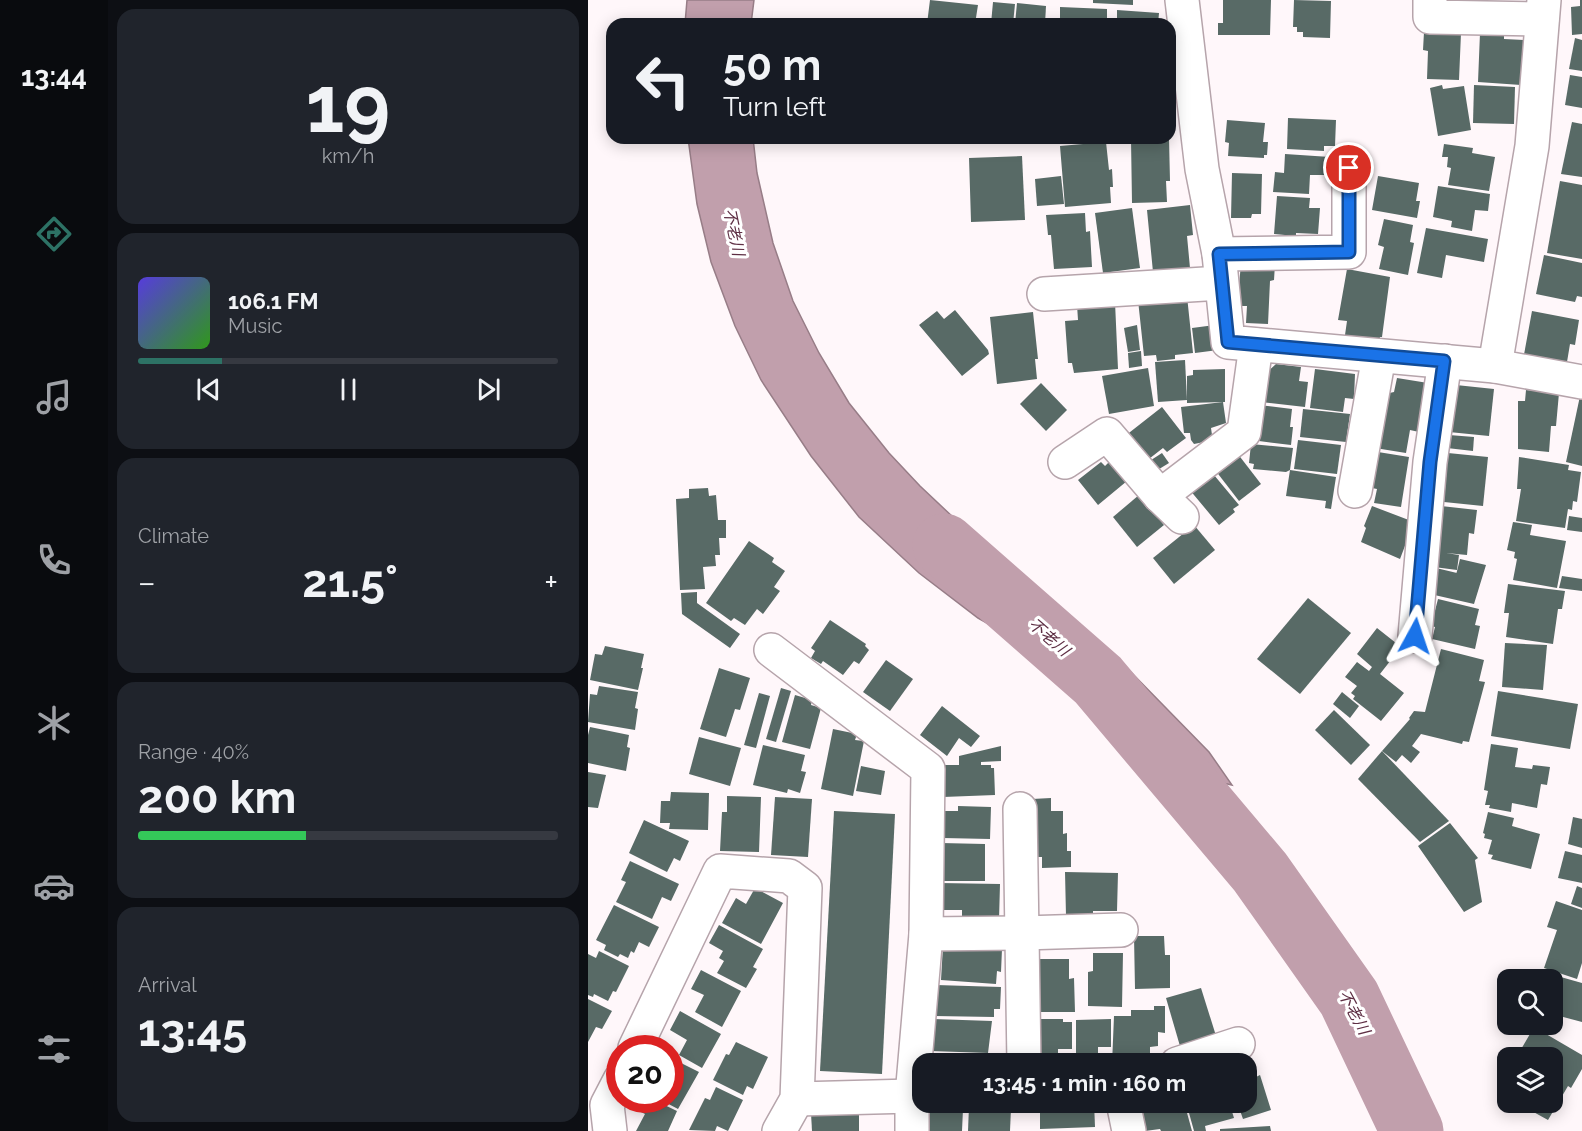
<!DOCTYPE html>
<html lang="en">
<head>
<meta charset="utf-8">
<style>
	:root { --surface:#171b24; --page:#20242c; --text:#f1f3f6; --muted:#9ea1a6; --line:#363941; --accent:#2d7265 }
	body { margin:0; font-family:Raleway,"Noto Sans JP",sans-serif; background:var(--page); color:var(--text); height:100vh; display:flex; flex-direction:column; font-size:22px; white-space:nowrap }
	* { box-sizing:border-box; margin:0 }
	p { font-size:20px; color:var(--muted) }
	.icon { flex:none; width:33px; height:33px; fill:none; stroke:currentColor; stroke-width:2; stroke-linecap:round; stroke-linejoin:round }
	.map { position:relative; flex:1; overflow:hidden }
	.details { display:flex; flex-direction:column; gap:9px; padding:9px; background:#0d0f14; width:480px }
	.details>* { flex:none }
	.hud { position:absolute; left:18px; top:18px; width:570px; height:126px; border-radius:18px; box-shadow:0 3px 15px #0003; background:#171b24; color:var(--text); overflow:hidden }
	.fabs { position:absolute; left:909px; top:969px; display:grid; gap:12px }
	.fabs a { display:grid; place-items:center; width:66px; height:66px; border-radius:12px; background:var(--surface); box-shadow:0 3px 15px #0003; font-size:30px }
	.speed { position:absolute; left:18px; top:1035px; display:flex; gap:12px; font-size:30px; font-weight:700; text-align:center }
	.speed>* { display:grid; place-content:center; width:78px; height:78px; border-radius:50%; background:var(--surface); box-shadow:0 3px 15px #0003; line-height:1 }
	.speed .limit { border:9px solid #d22; background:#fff; color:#111 }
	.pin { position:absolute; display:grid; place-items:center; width:51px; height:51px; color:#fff; margin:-26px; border:3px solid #fff; border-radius:50%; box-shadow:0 2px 6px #0007 }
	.me { position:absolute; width:66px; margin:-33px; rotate:5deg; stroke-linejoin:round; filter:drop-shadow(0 0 4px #0008) }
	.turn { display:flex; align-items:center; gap:21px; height:126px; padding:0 18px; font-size:27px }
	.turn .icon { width:78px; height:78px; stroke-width:2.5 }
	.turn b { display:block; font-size:42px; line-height:51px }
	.big { font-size:45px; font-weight:700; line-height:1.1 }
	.details .tile { flex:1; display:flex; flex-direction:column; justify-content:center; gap:9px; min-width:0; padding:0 21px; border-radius:18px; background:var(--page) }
	.details .dial { align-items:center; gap:0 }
	.dial b { font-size:78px; line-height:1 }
	.song { display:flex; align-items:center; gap:18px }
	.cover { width:72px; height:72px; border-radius:9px; background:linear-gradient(135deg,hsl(250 70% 55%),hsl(110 70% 35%)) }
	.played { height:6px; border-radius:3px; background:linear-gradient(90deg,var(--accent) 20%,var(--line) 20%) }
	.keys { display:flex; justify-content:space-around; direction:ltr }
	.heat { display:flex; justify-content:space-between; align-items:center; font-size:33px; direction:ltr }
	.charge { height:9px; border-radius:4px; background:linear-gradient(90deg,#34c759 40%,var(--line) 0) }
	.trip { position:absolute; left:324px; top:1053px; width:345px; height:60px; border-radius:18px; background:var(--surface); box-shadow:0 3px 15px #0003; font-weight:700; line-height:60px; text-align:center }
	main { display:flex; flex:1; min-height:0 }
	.tab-bar { display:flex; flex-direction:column; width:108px; justify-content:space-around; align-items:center; background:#090b0e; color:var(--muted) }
	.tab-bar .icon { width:42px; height:42px }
	.tab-bar .on { color:var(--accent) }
	.tab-bar b { font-size:27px; color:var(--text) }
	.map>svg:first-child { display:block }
</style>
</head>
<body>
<main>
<nav class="tab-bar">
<b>13:44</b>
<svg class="icon on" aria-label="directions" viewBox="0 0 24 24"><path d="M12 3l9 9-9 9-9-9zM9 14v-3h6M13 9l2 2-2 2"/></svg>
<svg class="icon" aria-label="music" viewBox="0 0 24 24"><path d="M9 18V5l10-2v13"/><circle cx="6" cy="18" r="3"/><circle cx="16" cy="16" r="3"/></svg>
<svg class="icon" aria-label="phone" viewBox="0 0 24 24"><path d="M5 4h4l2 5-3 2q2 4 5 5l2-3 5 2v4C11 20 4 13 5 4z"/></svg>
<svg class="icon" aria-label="climate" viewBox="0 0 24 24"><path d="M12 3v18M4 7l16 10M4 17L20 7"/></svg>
<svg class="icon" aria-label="car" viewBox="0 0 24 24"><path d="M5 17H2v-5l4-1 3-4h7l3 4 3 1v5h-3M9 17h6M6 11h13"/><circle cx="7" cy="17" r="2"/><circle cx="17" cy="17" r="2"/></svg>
<svg class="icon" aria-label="filters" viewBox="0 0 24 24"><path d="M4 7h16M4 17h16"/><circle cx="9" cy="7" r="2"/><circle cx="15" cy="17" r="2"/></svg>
</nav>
<section class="details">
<div class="tile dial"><b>19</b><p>km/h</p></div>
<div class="tile">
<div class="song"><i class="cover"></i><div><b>106.1 FM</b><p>Music</p></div></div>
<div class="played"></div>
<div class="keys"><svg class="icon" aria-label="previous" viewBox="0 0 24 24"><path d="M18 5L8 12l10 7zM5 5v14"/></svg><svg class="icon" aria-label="pause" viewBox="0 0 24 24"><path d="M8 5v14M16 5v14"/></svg><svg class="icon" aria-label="next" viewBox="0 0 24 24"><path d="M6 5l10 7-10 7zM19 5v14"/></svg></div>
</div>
<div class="tile"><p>Climate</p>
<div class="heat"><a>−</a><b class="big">21.5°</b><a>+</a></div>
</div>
<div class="tile"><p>Range · 40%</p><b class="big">200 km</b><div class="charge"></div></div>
<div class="tile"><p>Arrival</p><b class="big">13:45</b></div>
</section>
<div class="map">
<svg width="994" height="1131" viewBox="0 0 994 1131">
	<rect width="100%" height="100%" fill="#fff7fa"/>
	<g fill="#c19fac" stroke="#977d87" stroke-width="1.5">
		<path d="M99 0H166L163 24H97Z"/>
		<path d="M100 138H165L169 173 185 243 205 301 231 353 261 403 301 453 332 486 385 536 534 663 621 752 644 785 635 783C611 762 491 667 493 640 473 623 452 607 428 596L420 606 411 608 396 592 387 589V600L406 627 390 618 331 573 271 517 223 456 173 380 147 326 123 262 109 204Z"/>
	</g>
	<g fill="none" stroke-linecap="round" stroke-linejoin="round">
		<path stroke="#c19fac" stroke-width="63" d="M356 545 510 680 672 872 761 998 824 1131"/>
	</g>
	<g fill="#586a66">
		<path d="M342 0 390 5 387 24H339Z"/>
		<path d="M505 0H545V5L505 3Z"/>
		<path d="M635 0H683L682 35H630V23H635Z"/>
		<path d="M706 0 743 1 742 38 715 37V32H709V27H705Z"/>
		<path d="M992 0H994V34L984 35 983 7 992 6Z"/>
		<path d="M405 2 427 4 425 24H403Z"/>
		<path d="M429 3 458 6 457 24H427Z"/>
		<path d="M472 7 519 9V24H472Z"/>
		<path d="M529 10 571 13 570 24H529Z"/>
		<path d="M836 32 873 33 871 80 839 79 840 51 835 50Z"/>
		<path d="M892 33 916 35V39L936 40 933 85 890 82Z"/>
		<path d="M987 38 994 40V71L981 69Z"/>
		<path d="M982 75 994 77V108L977 105Z"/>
		<path d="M854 85 855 89 876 86 883 130 850 136 842 88Z"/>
		<path d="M886 85 927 87 926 124 885 123Z"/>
		<path d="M700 118 748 120 747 146H736V151L699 149Z"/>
		<path d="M639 120 677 123 675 142H680L679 155H676V158L640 156 641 143 637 142Z"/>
		<path d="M984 122 994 124V177L973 174Z"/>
		<path d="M581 138 582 181H578L579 202 544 203 543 139Z"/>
		<path d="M518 142 521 170 524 169 525 187H522L523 203 477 207 472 146Z"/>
		<path d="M856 144 885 148 884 153 907 157 901 191 860 185 863 168 859 167 860 157H854Z"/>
		<path d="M697 154 742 157 740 175H722L721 194 685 192 687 172 696 173Z"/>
		<path d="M434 156 437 220 383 222 381 158Z"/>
		<path d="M644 173 674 174 673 214H664L663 218H643Z"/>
		<path d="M473 176 476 204 449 206 447 179Z"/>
		<path d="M790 176 831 183 828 201H832L829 218 784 210Z"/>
		<path d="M972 181 994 185V259L959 253Z"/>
		<path d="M850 186 902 194 900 211 887 210 884 231 863 227 864 221 845 217Z"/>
		<path d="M689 196 722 198 721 208H732L730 234 708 233V236L686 234Z"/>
		<path d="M602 205 605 235 599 236 602 268 565 272 559 210Z"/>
		<path d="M544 208 552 268 515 273 507 213Z"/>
		<path d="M497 213 498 232 502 231 504 267 466 269 463 235H460L458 215Z"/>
		<path d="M796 219 825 225 822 242 826 243 820 275 791 269 796 247 790 245Z"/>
		<path d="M838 228 900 239 896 262 858 255 854 278 829 273Z"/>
		<path d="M956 255 994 263V297L989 296 987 302 948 294Z"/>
		<path d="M653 263 687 264 686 280 682 281 680 324 658 323 659 306H653V297H650Z"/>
		<path d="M759 269 802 277 794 337H792L791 341 757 335 759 321 750 320Z"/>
		<path d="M599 296 605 353 587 355V359L569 361 568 355 556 356 550 300Z"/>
		<path d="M527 302 530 369 486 373 484 363H480L477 321 490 320 489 305Z"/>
		<path d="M367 310 400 350 401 354 374 376 331 325 349 311 356 319Z"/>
		<path d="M944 311 991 320 987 345 982 344 978 368 935 360Z"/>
		<path d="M445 312 450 359H447L449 379 409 384 402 317Z"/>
		<path d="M549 325 552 350 540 352 536 328Z"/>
		<path d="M627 325 630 350 607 353 604 328Z"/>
		<path d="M553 351 554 366 541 368 540 353Z"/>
		<path d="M597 360 599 400 570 402 567 362Z"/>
		<path d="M688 364 713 367 711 381 720 382 717 407 673 402 678 373Z"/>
		<path d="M560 368 566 406 521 414 514 376Z"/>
		<path d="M637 369V402L599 403V376L605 375V370Z"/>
		<path d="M727 369 767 374 766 399 757 398 755 412 722 408Z"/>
		<path d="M809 378 840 383 831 432 822 430 818 453 787 448 797 394 806 392Z"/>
		<path d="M453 383 479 410 458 431 432 404Z"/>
		<path d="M868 385 906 389 901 436 861 432Z"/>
		<path d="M938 390 971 393 968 426H963L961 452 930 449V401H937Z"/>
		<path d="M992 396 994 397V466L978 462Z"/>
		<path d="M635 402 638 423 623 428 624 435 616 442 606 444 603 440 602 433H596L593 407Z"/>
		<path d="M671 405 704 409 702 427H705L703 445 671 441Z"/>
		<path d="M574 407 598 438 579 452 575 448 557 462 537 436Z"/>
		<path d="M715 409 762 414 758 442 712 437Z"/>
		<path d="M861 435 886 437 885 451 859 448Z"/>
		<path d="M710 440 753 445 749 474 706 469Z"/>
		<path d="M663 444 705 448 702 470 748 477 743 509 737 508 738 501 698 496 702 470 698 472 665 469 666 464 661 463Z"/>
		<path d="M646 449 673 484 651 501 624 466Z"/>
		<path d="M790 452 821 457 813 507 786 503 789 489 784 488Z"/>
		<path d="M574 453 581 463 563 474 557 464Z"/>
		<path d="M860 453 900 457 895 506 856 502Z"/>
		<path d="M931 457 981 465 980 470 993 472 989 502 985 501 984 510 980 509 977 528 928 521 933 489H929Z"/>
		<path d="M522 461 539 481 510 505 490 480 513 462 517 466Z"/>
		<path d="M621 469 651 505 645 509 647 512 631 525 601 489Z"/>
		<path d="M120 488 121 496 128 495 130 520H138V538H131L132 555H127L128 566 115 567 117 589 92 590 88 499 101 498V489Z"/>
		<path d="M551 495 576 525 549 547 525 517Z"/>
		<path d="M784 506 826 522 812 559 773 542 778 528 776 526Z"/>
		<path d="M853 506 889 510 886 534 881 533 879 555 858 553 871 555 869 570 846 567Z"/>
		<path d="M981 516 994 518V532L979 530Z"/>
		<path d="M925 522 944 525 942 535 978 541 969 588 925 580 929 559 926 558 927 552 919 550Z"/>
		<path d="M606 525 627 550 586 584 565 558Z"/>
		<path d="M161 541 186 558 184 562 197 571 186 587 192 591 175 614 169 609 157 625 146 618 143 621 118 603Z"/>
		<path d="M872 559 898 565 886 604 842 594 848 568 869 573 868 575Z"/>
		<path d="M974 576 994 579V591L971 588Z"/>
		<path d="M920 584 977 591 974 609H970L965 644 918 637 921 613H916Z"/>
		<path d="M109 592V603L152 634 142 648 94 614 93 593Z"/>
		<path d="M720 598 763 633 712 694 669 659Z"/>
		<path d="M850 599 891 609 887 625 892 626 887 649 844 639 847 627 843 626Z"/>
		<path d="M242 620 278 644 277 646 281 650 271 664 266 661 255 675 235 661 233 664 223 658 227 651 223 648Z"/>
		<path d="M789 628 813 647 792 674 816 693 793 721 765 699 767 696 763 693 769 686 757 677 769 662 781 671 784 667 769 654Z"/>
		<path d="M917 643 959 645 955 690 914 687Z"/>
		<path d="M17 646 56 654 53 668H55L50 690 2 680 7 654 14 655Z"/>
		<path d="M853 649 896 660 891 681 897 682 881 742 875 741 874 744 833 734 824 746 832 752 823 763 814 755 808 762 794 751 822 719 821 718 826 711 837 712Z"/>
		<path d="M298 660 325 679 302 711 275 692Z"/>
		<path d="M131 668 162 678 152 710 147 709 138 737 112 729Z"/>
		<path d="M11 686 50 692 47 708 50 709 47 730 0 722 2 694 9 695Z"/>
		<path d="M193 688 203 691 188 742 178 739Z"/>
		<path d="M910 691 990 704 982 749 903 736Z"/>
		<path d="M754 692 771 706 762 718 745 704Z"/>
		<path d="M171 693 182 696 168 748 156 745Z"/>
		<path d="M207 695 224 700 223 705 233 708 222 749 194 742Z"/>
		<path d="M354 706 392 736 383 747 371 738 359 756 332 735Z"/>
		<path d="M746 710 782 745 763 765 727 730Z"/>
		<path d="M2 727 41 735 39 747 42 748 38 771 0 763V735Z"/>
		<path d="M245 729 269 734 267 740 276 741 265 796 233 789Z"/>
		<path d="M111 737 153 748 142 786 101 774Z"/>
		<path d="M903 744 930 748 927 767 944 769 945 765 962 767 959 785 953 784 949 808 924 803 923 812 901 808 902 805H897L900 791 896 790Z"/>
		<path d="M175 745 217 755 213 771 218 772 212 793 200 789 199 793 165 785Z"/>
		<path d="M413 746V761L393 762V765H403V768H406L407 795 355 797V765H371V756Z"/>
		<path d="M794 751 861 821 832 842 770 779Z"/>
		<path d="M273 766 297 771 293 795 268 791Z"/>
		<path d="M0 772 18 775 10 808 0 807Z"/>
		<path d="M83 792 121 793 120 830 81 829 82 823H72L73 801H82Z"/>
		<path d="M139 796 173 797 171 852 132 851 134 812H139Z"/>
		<path d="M187 797 224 799 220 857 183 855Z"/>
		<path d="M463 798V811H475V834L479 833V851H483V867L454 868V857H447L444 799Z"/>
		<path d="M370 806 403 807 402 839 355 838 356 811H370Z"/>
		<path d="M246 811 307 814 294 1074 232 1071Z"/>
		<path d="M900 812 926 818 924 826 952 834 943 869 903 859 905 855 900 854 904 840 896 838 897 834 895 833Z"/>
		<path d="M985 817 994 819V848L980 844Z"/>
		<path d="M56 820 101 841 92 861 86 858 79 872 41 853Z"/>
		<path d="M862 823 890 858 887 860 894 902 876 912 830 846Z"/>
		<path d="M353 843 397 844V881H352Z"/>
		<path d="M977 851 994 855V883L970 878Z"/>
		<path d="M42 861 91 884 83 901 74 897 64 919 28 902 38 882 33 880Z"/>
		<path d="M477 872 530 873 529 911H505V916H478Z"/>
		<path d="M351 883 412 884 411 920H374V910H350Z"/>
		<path d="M989 886 994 888V908L983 904Z"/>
		<path d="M167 888 195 903 173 944 134 923 148 898 158 904Z"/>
		<path d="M968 901 994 910V963L989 979 956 968 969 930 959 927Z"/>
		<path d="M26 905 71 927 61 947 51 942 46 953 43 951 40 958 32 954 30 957 16 950 18 945 8 940Z"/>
		<path d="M131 925 175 949 165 967 169 969 158 988 129 973 136 961 131 958 135 951 121 943Z"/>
		<path d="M546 936H576L577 955H582V988L547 989Z"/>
		<path d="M355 946 414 949 413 972 409 971 408 984 353 980Z"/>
		<path d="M11 951 41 966 28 992 25 991 20 1001 6 994 5 997 0 995V954L8 958Z"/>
		<path d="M505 953H535L534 1007 500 1006V972L505 971Z"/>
		<path d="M450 959H481V979L486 978 487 1012H452Z"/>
		<path d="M113 970 153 991 134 1027 107 1012 116 995 103 989Z"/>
		<path d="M962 974 994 983V1022L964 1014V980H961Z"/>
		<path d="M348 985 413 987 412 1009H406V1017L347 1016Z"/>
		<path d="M613 988 629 1039 594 1053 578 998Z"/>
		<path d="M0 999 24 1011 14 1029 8 1027 0 1042Z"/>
		<path d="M566 1006H577V1033L570 1032V1046L562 1047V1064H524L526 1016H543V1010H566Z"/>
		<path d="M92 1011 133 1034 114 1068 91 1055 99 1040 82 1030Z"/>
		<path d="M345 1019 404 1021 400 1053 343 1051Z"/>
		<path d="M446 1019H475V1022H484V1049H470V1064H449Z"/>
		<path d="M523 1019V1047H510V1064H488V1020Z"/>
		<path d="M946 1027 994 1055V1069L983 1088 980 1086 960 1120 931 1104 932 1102H964V1058H928Z"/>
		<path d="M148 1042 180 1057 165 1089 159 1086 155 1095 125 1080 138 1054 141 1055Z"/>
		<rect x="342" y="1057" width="66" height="7"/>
		<path d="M91 1062 111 1072 90 1109 73 1100H82V1070L86 1071Z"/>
		<path d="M664 1063 668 1077 672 1075 683 1110 655 1119 649 1102H658V1064Z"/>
		<path d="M128 1087 155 1100 140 1131 129 1126 127 1131 101 1130 117 1098 122 1100Z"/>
		<path d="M60 1100H66L89 1111 80 1131H48L57 1114 53 1112Z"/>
		<path d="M341 1102H379L378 1109H375L374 1131H339Z"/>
		<path d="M452 1102H506L507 1127 452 1129Z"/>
		<path d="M552 1102H596L604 1131H573L572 1129 557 1131Z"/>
		<path d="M598 1102H641L646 1118 617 1126 618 1131H606Z"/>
		<path d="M381 1106 423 1108 422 1131H380Z"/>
		<path d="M271 1108V1131H224L223 1113Z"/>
		<path d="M682 1126 683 1131H632V1129Z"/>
	</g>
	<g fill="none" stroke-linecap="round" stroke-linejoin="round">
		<defs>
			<g id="minor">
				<path d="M594 0 614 169 631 254 640 342 907 366"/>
				<path d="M842 0V17L954 19"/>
				<path d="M956 0 944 146 907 366 994 382"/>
				<path d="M631 254 761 252V168"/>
				<path d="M456 294 633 283"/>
				<path d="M477 462 519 434 572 496 594 517"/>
				<path d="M767 491 791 356"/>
				<path d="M572 496 656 432 668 345"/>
				<path d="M827 636 842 462 857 361"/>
				<path d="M183 650 340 769 338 934 324 1096V1131"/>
				<path d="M432 809 436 1064"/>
				<path d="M338 934 435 933 533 930"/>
				<path d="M47 1048 132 871 201 876 217 888 209 1099 191 1131"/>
				<path d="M589 1064 650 1044"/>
				<path d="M209 1099 324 1096"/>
				<path d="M535 1102 541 1131"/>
				<path d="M22 1131 19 1105 32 1080"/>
			</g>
		</defs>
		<use href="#minor" stroke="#b6a4ab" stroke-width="36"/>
		<use href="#minor" stroke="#fff" stroke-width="33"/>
	</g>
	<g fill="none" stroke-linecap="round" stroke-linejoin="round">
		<defs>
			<path id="route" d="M761 168V252L631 254 640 342 856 361 842 462 827 636"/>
		</defs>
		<use href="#route" stroke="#114b97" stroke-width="15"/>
		<use href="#route" stroke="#1a73e8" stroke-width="10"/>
	</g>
	<g text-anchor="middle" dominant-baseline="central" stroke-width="6" stroke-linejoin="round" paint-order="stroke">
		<g font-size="16" font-style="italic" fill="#5e2f44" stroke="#fff">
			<text transform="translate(146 232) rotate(78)">不老川</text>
			<text transform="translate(461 637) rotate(41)">不老川</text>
			<text transform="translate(766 1012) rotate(62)">不老川</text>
		</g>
	</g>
</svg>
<div class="fabs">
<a><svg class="icon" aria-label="search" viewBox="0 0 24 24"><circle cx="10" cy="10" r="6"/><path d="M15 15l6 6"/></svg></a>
<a><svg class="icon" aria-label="layers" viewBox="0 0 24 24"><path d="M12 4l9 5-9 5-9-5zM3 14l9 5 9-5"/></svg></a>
</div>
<div class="speed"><div class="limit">20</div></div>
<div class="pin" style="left:761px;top:168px;background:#d93025"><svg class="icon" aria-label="arrive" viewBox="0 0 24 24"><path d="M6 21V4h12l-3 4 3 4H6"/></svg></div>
<svg class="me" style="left:827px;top:636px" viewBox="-20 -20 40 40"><path d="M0-17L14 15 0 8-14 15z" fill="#1a73e8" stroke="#fff" stroke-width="4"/></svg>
<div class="trip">13:45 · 1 min · 160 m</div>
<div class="hud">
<div class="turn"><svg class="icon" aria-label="left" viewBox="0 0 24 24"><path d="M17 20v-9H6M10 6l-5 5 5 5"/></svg><div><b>50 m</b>Turn left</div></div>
</div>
</div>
</main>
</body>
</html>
